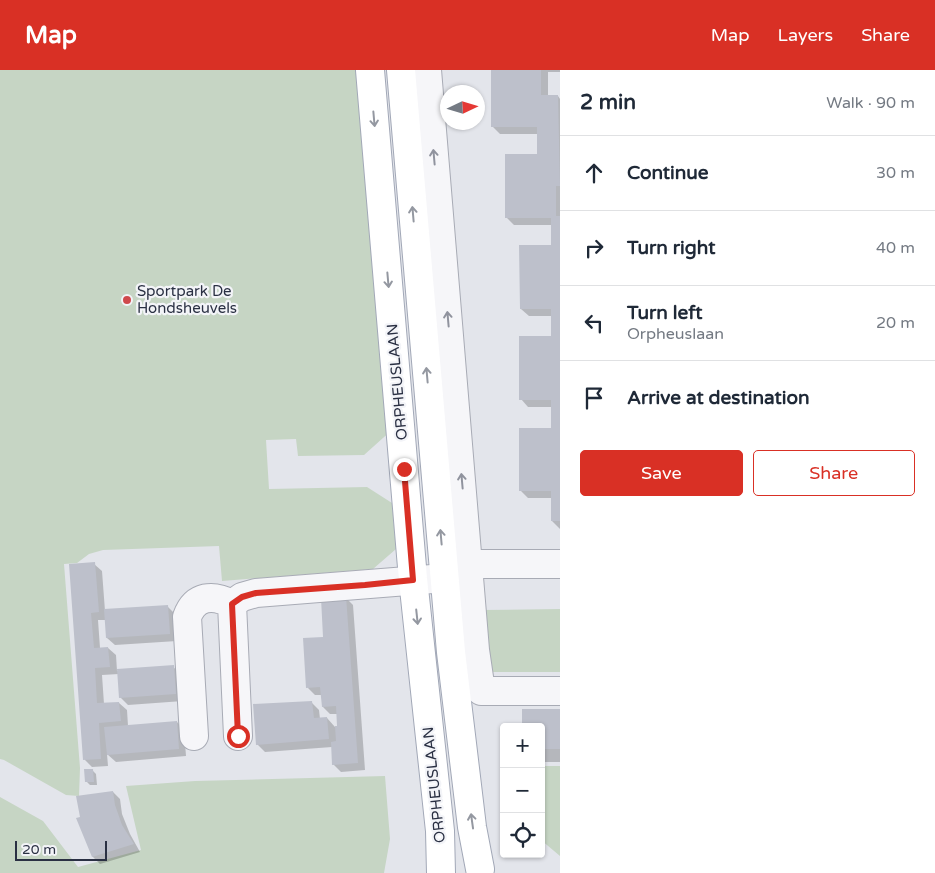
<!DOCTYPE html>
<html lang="en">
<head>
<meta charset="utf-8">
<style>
	:root { --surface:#fff; --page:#f6f6f7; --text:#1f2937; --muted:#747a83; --line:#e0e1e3; --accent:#d93025 }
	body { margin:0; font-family:"Varela Round",sans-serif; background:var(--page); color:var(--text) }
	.controls { position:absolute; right:15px; bottom:15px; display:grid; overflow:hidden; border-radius:5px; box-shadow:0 1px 4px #0004 }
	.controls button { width:45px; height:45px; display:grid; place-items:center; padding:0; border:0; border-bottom:1px solid var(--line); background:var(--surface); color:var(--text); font:25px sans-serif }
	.compass { position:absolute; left:440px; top:15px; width:45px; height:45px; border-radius:50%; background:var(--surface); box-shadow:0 1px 4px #0004; rotate:86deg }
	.scale { position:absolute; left:15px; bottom:12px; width:92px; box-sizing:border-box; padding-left:5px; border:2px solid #2a3043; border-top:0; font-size:14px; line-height:18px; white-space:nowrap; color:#2a3043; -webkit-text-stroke:4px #f3f4f8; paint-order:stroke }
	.stop { position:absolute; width:15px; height:15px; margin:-11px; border:4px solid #d93025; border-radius:50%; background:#fff }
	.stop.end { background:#d93025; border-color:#fff; box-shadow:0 1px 5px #0008 }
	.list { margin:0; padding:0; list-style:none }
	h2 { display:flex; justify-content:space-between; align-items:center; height:65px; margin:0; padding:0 20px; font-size:21px }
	h2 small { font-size:16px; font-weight:400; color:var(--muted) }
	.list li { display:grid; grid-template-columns:32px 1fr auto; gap:15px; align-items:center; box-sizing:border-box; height:75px; padding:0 20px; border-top:1px solid var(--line) }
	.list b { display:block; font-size:19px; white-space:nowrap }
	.list p { margin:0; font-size:16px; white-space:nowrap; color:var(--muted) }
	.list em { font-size:16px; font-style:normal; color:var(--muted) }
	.actions { display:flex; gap:10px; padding:15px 20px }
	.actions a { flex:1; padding:11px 0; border:1px solid var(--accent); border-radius:5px; text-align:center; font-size:18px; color:var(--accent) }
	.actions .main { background:var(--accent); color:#fff }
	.icon { flex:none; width:28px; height:28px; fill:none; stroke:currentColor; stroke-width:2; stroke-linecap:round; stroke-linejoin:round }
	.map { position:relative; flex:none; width:560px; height:803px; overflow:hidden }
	header { display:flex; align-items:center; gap:30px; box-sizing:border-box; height:70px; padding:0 25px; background:var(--accent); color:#fff }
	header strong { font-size:24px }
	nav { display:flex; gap:28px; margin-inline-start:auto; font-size:18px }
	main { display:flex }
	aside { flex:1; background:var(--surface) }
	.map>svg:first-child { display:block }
	.green { fill:#c6d5c4 }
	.shadow { fill:#0003 }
	.building { fill:#bdc0cb }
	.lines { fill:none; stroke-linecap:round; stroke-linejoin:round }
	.minor-casing { stroke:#a8abb5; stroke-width:30 }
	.major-casing { stroke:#a2a8b7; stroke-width:30 }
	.minor { stroke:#f6f6f9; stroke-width:28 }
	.major { stroke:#fff; stroke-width:28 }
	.oneway { stroke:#9498a1 }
	.oneway2 { stroke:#90939e }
	.route { stroke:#d93025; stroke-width:6 }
	.poi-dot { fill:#cf494c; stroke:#f3f4f8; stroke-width:2 }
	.labels { text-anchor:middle; stroke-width:4.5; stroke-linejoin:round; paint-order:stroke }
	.poi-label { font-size:15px; fill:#2a3043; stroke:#f3f4f8; text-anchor:start }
	.street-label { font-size:15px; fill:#2a3043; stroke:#f3f4f8 }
</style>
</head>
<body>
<header>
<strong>Map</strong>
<nav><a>Map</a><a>Layers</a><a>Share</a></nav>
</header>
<main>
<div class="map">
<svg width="560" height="803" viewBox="0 0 560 803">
	<rect width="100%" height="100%" fill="#e3e5eb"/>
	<!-- green -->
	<path class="green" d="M0 0H363L393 359 364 385 298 386 296 369 266 370 269 419 367 417 392 433 396 479 373 499 222 511 219 476 103 480 89 484 77 493 64 494 80 698 79 726 66 725 4 690 0 689Z
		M560 539V602H485L481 540Z
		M560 696V786L541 770V696Z
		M385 706 390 769 384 803H0V727L43 751 78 797 141 780 126 716 195 711Z"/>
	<!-- shadow -->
	<path class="shadow" d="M492 0H560V2H548V26H558L560 29V459L552 451V428H528L521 421 552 359V337H528L521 329 552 268V246H529L521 239 552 177V155H514L506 147 538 85V64H500L492 56Z
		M94 494 102 501 105 541 167 536 175 544 177 571 115 575 107 568 106 550H98L100 578H108L116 585 117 601 173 597 181 604 183 631 128 635 120 627 119 604 102 605 104 634 119 633 127 640 128 656 177 652 184 660 186 686 116 692 107 684 108 696 92 697 85 690 70 495Z
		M345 527 353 535 365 700 341 702 333 694 332 677 265 682 257 674 311 632 319 640 320 649 327 648 335 657H339L338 644H330L323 637 322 625H315L308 618 325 568Z
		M560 641V692H541V657Z
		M92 700 96 704 97 715H90L87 712Z
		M113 722 120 729 122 744 130 764 140 782 100 794 93 787 78 749Z"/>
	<!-- building -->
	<path class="building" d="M491 0H541V25H558L560 116H556V146H560V451H551V421H519V358H551V330H519V266H551V239H520L519 175H551V148H505V84H537V57H491Z
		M95 492 99 542 91 543 94 578 108 577 110 597 95 598 97 633 119 632 121 651 99 653 101 689 83 690 69 494Z
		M346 526 358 693 332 695 331 672 336 671 335 656H337L336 636 322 637 320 617 306 618 303 568 323 567 321 528Z
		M168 535 170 564 106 568 104 539Z
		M174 595 176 624 119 628 117 599Z
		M312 631 314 648 327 647 329 669 256 675 253 634Z
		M522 639H560V679H541V657H522Z
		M177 651 179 679 107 685 104 657Z
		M84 699H93L94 712H85Z
		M113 721 115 735 122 755 134 774 92 787 76 748 80 747 76 726Z"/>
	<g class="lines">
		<defs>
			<path id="minor" d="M427 0 475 580 481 621H560
				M469 494H560
				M194 666 187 547C195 525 213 524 232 534
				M238 666 232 534 242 527 256 523 445 508"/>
			<path id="major" d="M370 0 413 509 440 761 441 803
				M401 0 451 582 472 757 480 799"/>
		</defs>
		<!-- minor casing -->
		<use href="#minor" class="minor-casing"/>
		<!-- major casing -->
		<use href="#major" class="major-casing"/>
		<!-- minor -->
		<use href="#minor" class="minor"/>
		<!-- major -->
		<use href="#major" class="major"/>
	</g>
	<!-- one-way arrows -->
	<defs><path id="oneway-shaft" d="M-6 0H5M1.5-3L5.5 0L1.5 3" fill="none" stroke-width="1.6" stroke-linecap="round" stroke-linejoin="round" transform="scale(1.25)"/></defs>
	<g class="oneway">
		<use href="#oneway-shaft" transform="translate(374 49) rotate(85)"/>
		<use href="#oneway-shaft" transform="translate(413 144) rotate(-95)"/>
		<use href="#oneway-shaft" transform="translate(388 210) rotate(85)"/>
		<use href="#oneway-shaft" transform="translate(427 305) rotate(-95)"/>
		<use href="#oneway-shaft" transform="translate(441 467) rotate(-95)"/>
		<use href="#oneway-shaft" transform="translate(417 547) rotate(84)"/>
		<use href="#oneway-shaft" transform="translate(472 751) rotate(-98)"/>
	</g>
	<g class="oneway2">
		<use href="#oneway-shaft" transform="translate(434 87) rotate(-95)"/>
		<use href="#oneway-shaft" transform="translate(448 249) rotate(-95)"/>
		<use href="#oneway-shaft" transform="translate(462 411) rotate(-95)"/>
	</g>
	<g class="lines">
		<!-- route -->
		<path class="route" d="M238 666 232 534 242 527 256 523 365 515 413 510 404 399"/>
	</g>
	<!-- markers -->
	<circle class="poi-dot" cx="127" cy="230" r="5"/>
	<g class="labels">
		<!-- poi labels -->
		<g class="poi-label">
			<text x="137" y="226">Sportpark De<tspan x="137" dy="17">Hondsheuvels</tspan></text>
		</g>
		<!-- street labels -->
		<g class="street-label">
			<text transform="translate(397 312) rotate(-95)" y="5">ORPHEUSLAAN</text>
			<text transform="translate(434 715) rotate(-96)" y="5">ORPHEUSLAAN</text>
		</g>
	</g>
</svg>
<div class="controls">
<button>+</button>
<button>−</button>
<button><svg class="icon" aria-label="locate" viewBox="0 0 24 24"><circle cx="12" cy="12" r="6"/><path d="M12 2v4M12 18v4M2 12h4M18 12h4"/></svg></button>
</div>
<svg class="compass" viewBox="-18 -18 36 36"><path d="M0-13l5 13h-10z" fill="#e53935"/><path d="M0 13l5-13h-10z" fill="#747a83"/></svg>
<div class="scale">20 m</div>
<div class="stop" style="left:238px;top:666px"></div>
<div class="stop end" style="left:404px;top:399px"></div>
</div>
<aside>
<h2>2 min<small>Walk · 90 m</small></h2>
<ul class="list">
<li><svg class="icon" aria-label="ahead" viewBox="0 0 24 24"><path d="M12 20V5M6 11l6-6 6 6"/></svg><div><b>Continue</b></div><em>30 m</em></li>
<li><svg class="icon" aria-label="right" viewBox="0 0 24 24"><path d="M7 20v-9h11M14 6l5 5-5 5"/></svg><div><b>Turn right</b></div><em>40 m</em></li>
<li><svg class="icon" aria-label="left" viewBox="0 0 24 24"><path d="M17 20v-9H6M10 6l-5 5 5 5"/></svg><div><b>Turn left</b><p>Orpheuslaan</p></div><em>20 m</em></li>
<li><svg class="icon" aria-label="arrive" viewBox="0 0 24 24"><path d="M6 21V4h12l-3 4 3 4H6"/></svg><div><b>Arrive at destination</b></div></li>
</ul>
<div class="actions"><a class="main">Save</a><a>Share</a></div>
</aside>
</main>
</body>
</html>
